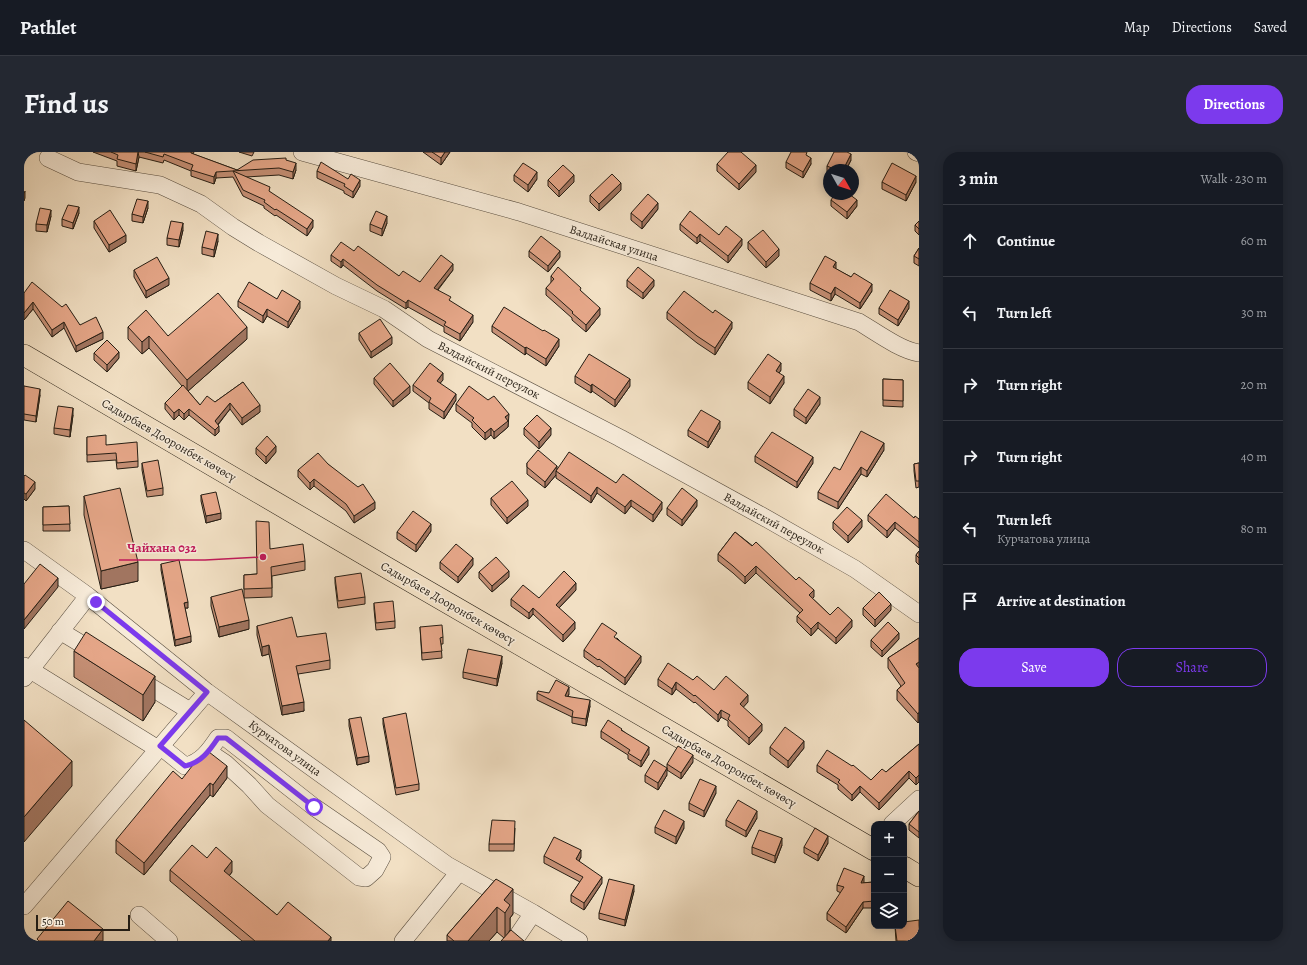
<!DOCTYPE html>
<html lang="en">
<head>
<meta charset="utf-8">
<style>
	:root { --surface:#171b24; --page:#242831; --text:#f1f3f6; --muted:#9ea1a6; --line:#363941; --accent:#7c3aed }
	body { margin:0; font-family:Alegreya,serif; background:var(--page); color:var(--text) }
	.controls { position:absolute; right:12px; bottom:12px; display:grid; overflow:hidden; border-radius:8px; box-shadow:0 2px 10px #0003 }
	.controls button { width:36px; height:36px; display:grid; place-items:center; padding:0; border:0; border-bottom:1px solid var(--line); background:var(--surface); color:var(--text); font:20px sans-serif }
	.compass { position:absolute; left:799px; top:12px; width:36px; height:36px; border-radius:50%; background:var(--surface); box-shadow:0 2px 10px #0003; rotate:129deg }
	.scale { position:absolute; left:12px; bottom:10px; width:94px; box-sizing:border-box; padding-left:4px; border:2px solid #261e14; border-top:0; font-size:11px; line-height:14px; white-space:nowrap; color:#261e14; -webkit-text-stroke:3px #f7ebd9; paint-order:stroke }
	.stop { position:absolute; width:12px; height:12px; margin:-9px; border:3px solid #7c3aed; border-radius:50%; background:#fff }
	.stop.end { background:#7c3aed; border-color:#fff; box-shadow:0 1px 4px #0008 }
	.list { margin:0; padding:0; list-style:none }
	h2 { display:flex; justify-content:space-between; align-items:center; height:52px; margin:0; padding:0 16px; font-size:17px }
	h2 small { font-size:13px; font-weight:400; color:var(--muted) }
	.list li { display:grid; grid-template-columns:26px 1fr auto; gap:12px; align-items:center; box-sizing:border-box; height:72px; padding:0 16px; border-top:1px solid var(--line) }
	.list b { display:block; font-size:15px; white-space:nowrap }
	.list p { margin:0; font-size:13px; white-space:nowrap; color:var(--muted) }
	.list em { font-size:13px; font-style:normal; color:var(--muted) }
	.actions { display:flex; gap:8px; padding:12px 16px }
	.actions a { flex:1; padding:9px 0; border:1px solid var(--accent); border-radius:16px; text-align:center; font-size:14px; color:var(--accent) }
	.actions .main { background:var(--accent); color:#fff }
	.icon { flex:none; width:22px; height:22px; fill:none; stroke:currentColor; stroke-width:2; stroke-linecap:round; stroke-linejoin:round }
	.map { position:relative; flex:none; width:895px; height:789px; overflow:hidden; border-radius:16px }
	header { display:flex; align-items:center; gap:24px; box-sizing:border-box; height:56px; padding:0 20px; background:var(--surface); border-bottom:1px solid var(--line) }
	header strong { font-size:19px }
	nav { display:flex; gap:22px; margin-inline-start:auto; font-size:14px }
	.intro { display:flex; align-items:center; justify-content:space-between; box-sizing:border-box; height:96px; padding:0 24px }
	h1 { margin:0; font-size:28px }
	.button { padding:10px 18px; border-radius:16px; background:var(--accent); color:#fff; font-size:14px; font-weight:700 }
	main { display:flex; gap:24px; padding:0 24px }
	aside { flex:1; background:var(--surface); border-radius:16px; box-shadow:0 2px 10px #0003 }
	.map>svg:first-child { display:block }
	.lines { fill:none; stroke-linecap:round; stroke-linejoin:round }
	.minor-casing { stroke:#594e40; stroke-width:18 }
	.major-casing { stroke:#261e14; stroke-width:22 }
	.minor { stroke:#f7ebd9; stroke-width:17 }
	.major { stroke:#f2e0c4; stroke-width:21 }
	.wall { fill:#c69076; stroke:#261e14 }
	.shaded-wall { fill:#a17560; stroke:#261e14 }
	.building { fill:#e6a789; stroke:#261e14 }
	.route { stroke:#7c3aed; stroke-width:5 }
	.labels { text-anchor:middle; stroke-width:3; stroke-linejoin:round; paint-order:stroke }
	.street-label { font-size:12px; fill:#261e14; stroke:#f7ebd9 }
	.leader { fill:none; stroke:#c2185b; stroke-width:1.5 }
	.callout-dot { fill:#c2185b; stroke:#f7ebd9; stroke-width:1.5 }
	.callout-label { font-size:13px; text-anchor:middle; font-weight:bold; fill:#c2185b; stroke:#f7ebd9; stroke-width:3; stroke-linejoin:round; paint-order:stroke }
</style>
</head>
<body>
<header>
<strong>Pathlet</strong>
<nav><a>Map</a><a>Directions</a><a>Saved</a></nav>
</header>
<div class="intro"><h1>Find us</h1><a class="button">Directions</a></div>
<main>
<div class="map">
<svg width="895" height="789" viewBox="0 0 895 789">
	<rect width="100%" height="100%" fill="#f2e0c4"/>
	<filter id="stains"><feTurbulence type="fractalNoise" baseFrequency=".005" numOctaves="4"/><feColorMatrix values="0 0 0 0 .2 0 0 0 0 .09 0 0 0 0 .02 0 0 0 .5 -.17"/></filter>
	<radialGradient id="worn" r=".72"><stop offset=".6" stop-color="#630" stop-opacity="0"/><stop offset="1" stop-color="#630" stop-opacity=".3"/></radialGradient>
	<g class="lines">
		<defs>
			<path id="minor" d="M278 0 495 60 835 170C852 180 876 198 895 201
				M892 0 895 1
				M24 6 54 20 136 33 177 52 209 75 235 91 312 134 360 157 404 187 596 286 738 364 831 417 895 462
				M0 398 64 444
				M36 479 74 502
				M0 514 134 597
				M0 526 64 444 183 540 423 713 509 761 555 789
				M112 526 166 559
				M136 594 161 614C177 611 186 598 194 586H202L290 655 354 699 358 705 351 718 342 726 335 725 243 653 225 633 201 611 189 603 183 602
				M868 672 895 647
				M0 754 183 540
				M115 763 145 789
				M379 789 435 720
				M490 789 509 761"/>
			<path id="major" d="M0 203 360 414 850 698
				M880 715 895 724"/>
		</defs>
		<!-- minor casing -->
		<use href="#minor" class="minor-casing"/>
		<!-- major casing -->
		<use href="#major" class="major-casing"/>
		<!-- minor -->
		<use href="#minor" class="minor"/>
		<!-- major -->
		<use href="#major" class="major"/>
	</g>
	<!-- wall -->
	<path class="wall" d="M69 0H170L169 2 213 18 262 8 272 18 269 27 255 23 222 25 246 40 289 75 283 84 252 63 251 64 240 56V54L219 44 209 25 192 26 190 32 167 24V19L140 8 139 11 115 5 112 19 93 14V9Z
		M215 0H230L228 4Z
		M399 0H426L417 13Z
		M784 4 787 12 779 26 762 16V10Z
		M827 8 822 18H805V22L803 21V14Z
		M693 12 732 20 715 38 693 19Z
		M293 19 336 34 329 46 320 41V39L293 26Z
		M490 23 513 27 504 40 490 29Z
		M524 28 550 30 535 45 524 34Z
		M858 30H892L882 49 858 37Z
		M597 38 575 59 566 50V43Z
		M807 48 833 54 823 67 807 54Z
		M124 56 119 71 108 69V62Z
		M634 57 618 77 607 68V61Z
		M55 61 49 77 38 74V67Z
		M27 64 23 80 12 79V72Z
		M70 69 102 90 85 100 70 76Z
		M895 69V83L891 79V73Z
		M363 71 358 84 346 79V72Z
		M656 72 695 83 718 93 704 111 676 89 673 92 656 78Z
		M159 78 155 95 143 93V86Z
		M194 89 190 105 178 102V95Z
		M724 90 755 104 742 116 724 97Z
		M895 96V114L890 111V104Z
		M330 99 375 124 396 130 429 118 414 138 449 170 436 189 420 180V175L384 155 382 157 353 139 319 113 317 116 307 109V103Z
		M505 99 536 105 524 120 505 105Z
		M812 117 827 125 848 139 836 157 811 142 807 149 786 138V131Z
		M110 118 145 133 122 146 110 125Z
		M527 124 557 139 576 163 562 180 548 168V166L522 143V136L527 131Z
		M603 128 630 134 619 147 603 135Z
		M0 141 56 173 79 187 52 200 40 176 28 185 9 157 0 168Z
		M253 147 276 156 264 176 243 164 239 171 214 155V149Z
		M855 156H885L874 174 855 162Z
		M643 160 689 161 708 176 691 203 673 191 643 167Z
		M468 174 535 194 522 214 502 201 501 203 468 180Z
		M104 175 144 184 223 187 164 239 176 253 191 250 219 230 236 260 218 273 206 257 194 273 195 280 191 284 165 263 160 268 155 263 150 268 141 257V251L158 234 125 196 118 202 104 187Z
		M335 181 368 192 347 206 335 188Z
		M70 201 95 206 83 220 70 208Z
		M757 218 755 221 760 231 746 252 724 237V230Z
		M551 224 606 234 591 255 568 239 567 241 551 231Z
		M350 226 386 241 369 255 350 232Z
		M859 227 879 228V255L859 254Z
		M419 228 416 231 432 248 420 267 405 257V251L389 239V233Z
		M0 234 16 243 12 270 0 268Z
		M432 252 485 269H484V275L470 287 467 283 461 288 448 275V271L432 259Z
		M796 252 782 272 770 264V257Z
		M49 263 46 285 30 282V276Z
		M500 276 527 283 515 297 500 283Z
		M696 276 684 296 664 284V278Z
		M63 285 82 293 114 309V315L93 317 92 308 63 310Z
		M232 296 252 300 242 312 232 302Z
		M860 298 843 325 837 322 814 357 794 347V340L816 318Z
		M731 304 789 311 773 336 731 310Z
		M118 311 139 336V343L123 345 118 318Z
		M503 311 533 317 592 331 638 357 629 370 607 354 601 362 573 341 567 351 532 326V323L521 336 503 322Z
		M895 311V335L892 336 890 319V312Z
		M304 312 351 357 330 371 322 359 290 334 286 338 274 325V318Z
		M0 324 11 337 2 349 0 347Z
		M177 343 197 367 182 371 177 349Z
		M60 344 114 429 77 437 60 363Z
		M467 346 504 354 483 372 467 353Z
		M45 354 46 379H19V355Z
		M673 354 658 374 643 363V356Z
		M844 363 890 366 895 367V396L871 376 863 386 844 369Z
		M809 370 838 375 824 391 809 377Z
		M407 379 392 400 373 387V380Z
		M711 380 772 428 790 445 788 446 806 463 828 475 812 492 794 476 787 484 773 470V464L776 461 732 421 721 432 709 421 694 409V402Z
		M246 397 281 409V418L248 424V445L220 446V423L233 422Z
		M895 399V413L892 410V403Z
		M416 410 449 413 434 431 416 417Z
		M137 412 164 456H161L167 490 151 494 137 418Z
		M455 420 485 425 468 440 455 426Z
		M311 425 341 445V452L314 456 311 431Z
		M552 438 535 456 551 477 539 490 509 462 505 467 487 454V447L515 446Z
		M187 445 225 477 195 485 187 454Z
		M350 451 371 469V476L352 478 350 457Z
		M839 456 867 458 851 475 839 463Z
		M233 474 273 485 306 508V517L274 522 280 559 258 563 245 502 238 504 233 483Z
		M396 475 419 485V492H417L418 506 398 508Z
		M593 486 617 510 601 533 575 514 574 515 560 505V498Z
		M895 486V570L894 571 873 548V538L877 534 864 516V506Z
		M875 487 858 505 847 495V488Z
		M50 499 131 550 119 569 50 525Z
		M478 511 473 534 439 526V520Z
		M634 527 669 528 690 538 724 550 719 555 738 579 725 593 704 574V569L697 565 694 570 671 550 670 551 652 537 648 543 634 534Z
		M513 541 545 542 544 544 566 554 562 574 548 571V565L513 548Z
		M359 566 395 632V638L372 643 359 572Z
		M325 567 345 610 333 613 325 574Z
		M598 578 625 602 617 615 604 607V603L577 586V579Z
		M895 592V630L892 633 885 626 855 658 836 640 828 649 814 637V633L793 620V613L847 628 862 620Z
		M746 595 780 596 764 616 746 602Z
		M669 610 657 627 643 618V612Z
		M621 623H643L634 638 621 630Z
		M203 626 189 645 186 643 120 723 92 701V688L158 627Z
		M692 641 680 665 665 658V651Z
		M895 659V686L885 678V672Z
		M733 666 722 685 702 674V668Z
		M631 675 660 676 652 692 631 681Z
		M491 676 490 699H465V692Z
		M804 691 794 709 780 701V695Z
		M758 693 751 711 728 702V695Z
		M520 704 557 705 555 709 578 731 560 758 547 750V743L556 730 520 711Z
		M183 706 208 720 205 724 253 763 307 789H218L146 729V718Z
		M472 727 489 762 486 766V778L483 783 480 786 473 780 465 789H423V783Z
		M850 730V756H839L822 781 803 768V761L817 741 813 739V733Z
		M610 739 601 774 575 767V761Z
		M871 774H880L895 789H872Z"/>
	<!-- shaded-wall -->
	<path class="shaded-wall" d="M114 0 115 5 112 19V12Z
		M421 0H426L417 13V6Z
		M827 2V8L822 18H819Z
		M787 6V12L779 26V20Z
		M272 11V18L269 27V20Z
		M732 13V20L715 38V32Z
		M192 20V26L190 32V25Z
		M513 20V27L504 40V33Z
		M550 23V30L535 45V39Z
		M892 24V30L882 49V43Z
		M336 28V34L329 46V40Z
		M597 31V38L575 59V52Z
		M1 39V46L0 49V42Z
		M833 48V54L823 67V60Z
		M124 49V56L119 71V65Z
		M634 51V57L618 77V70Z
		M55 55V61L49 77V71Z
		M27 58V64L23 80V73Z
		M363 64V71L358 84V77Z
		M289 68V75L283 84V77Z
		M159 71V78L155 95V88Z
		M194 82V89L190 105V98Z
		M676 82V89L673 92V86Z
		M102 83V90L85 100V93Z
		M718 87V93L704 111V104Z
		M755 97V104L742 116V110Z
		M536 99V105L524 120V114Z
		M319 107V113L317 116V110Z
		M812 110V116L809 122V115Z
		M429 112V118L410 142V136Z
		M145 126V133L122 146V139Z
		M630 128V134L619 147V141Z
		M848 132V139L836 157V151Z
		M811 135V142L807 149V142Z
		M384 148V155L382 157V151Z
		M276 149V156L264 176V170Z
		M885 149V156L874 174V168Z
		M9 150V157L0 168V161Z
		M576 156V163L562 180V173Z
		M243 157V164L239 171V164Z
		M449 163V170L436 189V182Z
		M40 170V176L28 185V178Z
		M708 170V176L691 203V196Z
		M223 175V187L163 240V228Z
		M79 180V187L52 200V194Z
		M125 184V196L118 202V190Z
		M368 185V192L347 206V200Z
		M535 187V194L522 214V207Z
		M502 195V201L501 203V196Z
		M95 200V206L83 220V213Z
		M757 211V218L752 226V219Z
		M419 221V228L413 235V229Z
		M760 224V231L746 252V245Z
		M606 227V234L591 255V248Z
		M568 232V239L567 241V234Z
		M386 234V241L369 255V249Z
		M16 237V243L12 270V264Z
		M432 242V248L420 267V260Z
		M796 245V252L782 272V266Z
		M206 251V257L191 276V269Z
		M236 253V260L218 273V266Z
		M49 256V263L46 285V278Z
		M155 257V263L150 268V261Z
		M165 257V263L160 268V262Z
		M485 262 484 275 470 287V280L481 265Z
		M696 269V276L684 296V290Z
		M195 274V280L191 284V278Z
		M467 276V283L461 288V281Z
		M527 276V283L515 297V290Z
		M860 291V298L843 325V319Z
		M252 294V300L242 312V305Z
		M789 305V311L773 336V330Z
		M533 314V320L532 319V323L521 336V330Z
		M837 315V322L814 357V350Z
		M290 327V334L286 338V331Z
		M11 330V337L2 349V342Z
		M573 335V341L567 351V344Z
		M504 348V354L483 372V366Z
		M607 348V354L601 362V355Z
		M673 348V354L658 374V368Z
		M351 350V357L330 371V364Z
		M638 350V357L629 370V363Z
		M197 361V367L182 371V364Z
		M838 368V375L824 391V384Z
		M871 370V376L863 386V379Z
		M407 372V379L392 400V393Z
		M449 406V413L434 431V425Z
		M114 410V429L77 437V419Z
		M732 414V421L721 432V425Z
		M485 419V425L468 440V434Z
		M34 426V435L0 477V468Z
		M552 431V438L532 459V453Z
		M790 438V445L785 450V443Z
		M164 450V456H160V451Z
		M867 452V458L851 475V468Z
		M509 456V462L505 467V461Z
		M225 468V477L195 485V475Z
		M828 468V475L812 492V486Z
		M551 470V477L539 490V483Z
		M794 470V476L787 484V477Z
		M875 481V487L858 505V499Z
		M167 484V490L151 494V488Z
		M245 493V502L238 504V495Z
		M478 504V511L473 534V527Z
		M617 504V510L601 533V526Z
		M895 510V520L892 512Z
		M131 524V550L119 569V543Z
		M652 530V537L648 543V537Z
		M545 535V542L541 550V544Z
		M724 543V550L716 559V552Z
		M566 548V554L562 574V567Z
		M280 550V559L258 563V554Z
		M697 558V565L694 570V563Z
		M895 560V570L894 571V562Z
		M738 572V579L725 593V586Z
		M780 589V596L764 616V609Z
		M625 595V602L617 615V609Z
		M669 603V610L657 627V621Z
		M345 604V610L333 613V606Z
		M48 609V634L0 690V665Z
		M203 614V626L189 645V633Z
		M643 616V623L634 638V631Z
		M885 619V626L855 658V651Z
		M895 623V630L892 633V626Z
		M186 631V643L120 723V711Z
		M692 634V641L680 665V659Z
		M836 634V640L828 649V643Z
		M733 659V666L722 685V679Z
		M660 669V676L652 692V685Z
		M804 684V691L794 709V703Z
		M758 686V693L751 711V704Z
		M557 698V705L552 714V707Z
		M208 709V720L200 730V719Z
		M840 724V730L837 737V731Z
		M578 725V731L560 758V751Z
		M610 733V739L601 774V768Z
		M489 737V762L486 766V778L481 786V761L480 748Z
		M839 750V756L822 781V775Z
		M473 755V780L465 789H444Z
		M79 777V789H70Z
		M307 785V789H304Z"/>
	<!-- building -->
	<path class="building" d="M87 0H114L112 12 93 7 94 3Z
		M121 0H167V1L213 18 229 8 262 6V8L272 11 269 20 255 16 192 20 190 25 167 18 169 13 140 2 139 5Z
		M408 0H421L417 6Z
		M704 0H717L732 13 715 32 693 12Z
		M767 0H783L782 3 787 6 779 20 762 10Z
		M810 0H823L827 2 819 18H812L803 14Z
		M297 10 324 27 327 22 336 28 329 40 320 34 321 32 293 19Z
		M499 11 513 20 504 33 490 23Z
		M868 11 892 24 882 43 858 30Z
		M539 13 550 23 535 39 524 28Z
		M209 19 246 35 245 39 289 68 283 77 252 57 251 58 240 50 241 48 219 38Z
		M588 22 597 31 575 52 566 43Z
		M624 42 634 51 618 70 607 61Z
		M811 42H825L833 48 823 60 807 48Z
		M113 47 124 49 119 65 108 62Z
		M44 53 55 55 49 71 38 67Z
		M16 56 27 58 23 73 12 72Z
		M86 58 102 83 85 93 70 69Z
		M352 59 363 64 358 77 346 72Z
		M666 59 695 83 702 74 718 87 704 104 676 82 673 86 656 72Z
		M147 69 159 71 155 88 143 86Z
		M895 69V77L891 73Z
		M739 78 755 97 742 110 724 90Z
		M182 79 194 82 190 98 178 95Z
		M517 84 536 99 524 114 505 99Z
		M317 90 330 99 334 94 375 124 379 119 396 130 417 103 429 112 410 136 427 145 425 148 449 163 436 182 420 173 422 170 384 148 382 151 353 133 319 107 317 110 307 103Z
		M895 96V107L890 104Z
		M801 104 812 110 809 115 827 125 830 121 848 132 836 151 811 135 807 142 786 131Z
		M133 105 145 126 122 139 110 118Z
		M534 115 557 136 556 138 576 156 562 173 548 161 549 160 522 136 530 127 527 124Z
		M614 115 630 128 619 141 603 128Z
		M8 130 38 155 42 152 56 173 72 165 79 180 52 194 40 170 28 178 9 150 0 161V141Z
		M225 130 253 147 258 138 276 149 264 170 243 157 239 164 214 149Z
		M866 138 885 149 874 168 855 156Z
		M660 139 689 161 691 158 708 170 691 196 673 184 643 160Z
		M194 141 223 175 163 228 125 184 118 190 104 175 122 158 144 184Z
		M480 155 519 179 520 178 535 187 522 207 502 195 501 196 468 174Z
		M356 167 368 185 347 200 335 181Z
		M83 188 95 200 83 213 70 201Z
		M565 202 606 227 591 248 568 232 567 234 551 224Z
		M744 202 757 211 752 219 760 224 746 245 724 230Z
		M366 211 386 234 369 249 350 226Z
		M406 211 419 221 413 229 432 242 420 260 405 250 407 246 389 233Z
		M859 227 879 228V249L859 248Z
		M219 230 236 253 218 266 206 251 191 269 195 274 191 278 165 257 160 262 155 257 150 261 141 251 159 233 176 253 183 244 191 250Z
		M0 234 16 237 12 264 0 262Z
		M445 234 464 248 470 244 485 262 481 265 484 269 470 280 467 276 461 281 448 268 450 266 432 252Z
		M784 237 796 245 782 266 770 257Z
		M34 254 49 256 46 278 30 276Z
		M677 258 696 269 684 290 664 278Z
		M513 263 527 276 515 290 500 276Z
		M837 279 860 291 843 319 837 315 814 350 794 340 810 315 816 318Z
		M748 280 789 305 773 330 731 304Z
		M82 283V293L113 290 114 309 93 311 92 301 63 303V285Z
		M243 284 252 294 242 305 232 296Z
		M514 298 533 314 521 330 503 315V311Z
		M545 300 592 331 599 322 638 350 629 363 607 348 601 355 573 335 567 344 532 319Z
		M294 301 304 312 334 335 339 332 351 350 330 364 322 352 290 327 286 331 274 318Z
		M134 308 139 336 123 339 118 311Z
		M895 311V329H892L890 312Z
		M1 323 11 330 2 342 0 341V324Z
		M488 329 504 348 483 366 467 346Z
		M96 336 114 410 77 419 60 344Z
		M658 336 673 348 658 368 643 356Z
		M192 340 197 361 182 364 177 343Z
		M862 342 890 366 891 364 895 367V390L871 370 863 379 844 363Z
		M45 354 46 372 19 373V355Z
		M823 355 838 368 824 384 809 370Z
		M389 359 407 372 392 393 373 380Z
		M232 369 245 370 246 397 279 392 281 409 247 415 248 436 220 437V423L233 422Z
		M711 380 728 394 732 390 772 428 775 425 790 438 785 443 806 463 814 455 828 468 812 486 794 470 787 477 773 464 779 458 732 414 721 425 709 414 694 402Z
		M432 392 449 406 434 425 416 410Z
		M895 399V406L892 403Z
		M472 405 485 419 468 434 455 420Z
		M155 408 164 450 160 451 167 484 151 488 137 412Z
		M16 412 34 426 0 468V432Z
		M540 419 552 431 532 453 551 470 539 483 509 456 505 461 487 447 499 433 515 446Z
		M337 421 341 445 314 449 311 425Z
		M218 437 225 468 195 475 187 445Z
		M855 440 867 452 851 468 839 456Z
		M369 449 371 469 352 471 350 451Z
		M268 465 273 485 302 481 306 508 272 514 280 550 258 554 245 493 238 495 233 474Z
		M864 470 875 481 858 499 847 488Z
		M578 471 593 481 590 485 617 504 601 526 575 507 574 508 560 498Z
		M418 473 419 485 416 486 418 499 398 501 396 475Z
		M62 480 131 524 119 543 50 499Z
		M895 486V510L892 512 895 516V560L894 562 873 538 881 531 864 506Z
		M444 497 478 504 473 527 439 520Z
		M644 511 669 528 673 524 690 538 702 524 724 543 716 552 738 572 725 586 704 567 706 563 697 558 694 563 671 543 670 544 652 530 648 537 634 527Z
		M532 528 545 535 541 544 566 548 562 567 548 565 549 559 513 541 514 539 525 541Z
		M382 561 395 632 372 636 359 566Z
		M337 565 345 604 333 606 325 567Z
		M0 568 48 609 0 665Z
		M584 568 598 577 597 578 625 595 617 609 604 601 606 598 577 579Z
		M761 575 780 589 764 609 746 595Z
		M895 592V623L892 626 885 619 855 651 836 634 828 643 814 630 816 628 793 613 803 598 828 614 829 613 847 628 858 617 862 620Z
		M654 594 669 603 657 621 643 612Z
		M185 600 203 614 189 633 186 631 120 711 92 688 149 619 158 627 172 609Z
		M630 608 643 616 634 631 621 623Z
		M676 627 692 634 680 659 665 651Z
		M714 648 733 659 722 679 702 668Z
		M640 658 660 669 652 685 631 675Z
		M895 659V680L885 672Z
		M468 668 491 669 490 692H465Z
		M791 676 804 684 794 703 780 695Z
		M735 678 758 686 751 704 728 695Z
		M530 685 557 698 552 707 578 725 560 751 547 743 559 725 520 704Z
		M168 693 183 706 192 695 208 709 200 719 253 763 264 750 307 785 304 789H231L146 718Z
		M820 716 840 724 837 731 850 730V749L839 750 822 775 803 761 820 735 813 733Z
		M472 727 489 737 480 748 486 753 481 761 473 755 444 789H430L423 783Z
		M585 727 610 733 601 768 575 761Z
		M44 749 79 777 70 789H15L13 787Z
		M895 768V789H873L871 774H880V770Z
		M487 778 500 789H477Z"/>
	<g class="lines">
		<!-- route -->
		<path class="route" d="M72 450 183 540 136 594 161 614C177 611 186 598 194 586H202L290 655"/>
	</g>
	<g class="labels">
		<!-- street labels -->
		<g class="street-label">
			<text transform="translate(590 91) rotate(18)" y="4">Валдайская улица</text>
			<text transform="translate(465 218) rotate(27)" y="4">Валдайский переулок</text>
			<text transform="translate(145 288) rotate(30)" y="4">Садырбаев Дооронбек көчөсү</text>
			<text transform="translate(750 371) rotate(29)" y="4">Валдайский переулок</text>
			<text transform="translate(424 451) rotate(30)" y="4">Садырбаев Дооронбек көчөсү</text>
			<text transform="translate(261 596) rotate(36)" y="4">Курчатова улица</text>
			<text transform="translate(705 614) rotate(30)" y="4">Садырбаев Дооронбек көчөсү</text>
		</g>
	</g>
	<!-- callouts -->
	<path class="leader" d="M239 405L181 408H95"/>
	<circle class="callout-dot" cx="239" cy="405" r="4"/>
	<g class="callout-label">
		<text x="138" y="400">Чайхана 032</text>
	</g>
	<rect width="100%" height="100%" filter="url(#stains)"/>
	<rect width="100%" height="100%" fill="url(#worn)"/>
</svg>
<div class="controls">
<button>+</button>
<button>−</button>
<button><svg class="icon" aria-label="layers" viewBox="0 0 24 24"><path d="M12 4l9 5-9 5-9-5zM3 14l9 5 9-5"/></svg></button>
</div>
<svg class="compass" viewBox="-18 -18 36 36"><path d="M0-13l5 13h-10z" fill="#e53935"/><path d="M0 13l5-13h-10z" fill="#9ea1a6"/></svg>
<div class="scale">50 m</div>
<div class="stop" style="left:290px;top:655px"></div>
<div class="stop end" style="left:72px;top:450px"></div>
</div>
<aside>
<h2>3 min<small>Walk · 230 m</small></h2>
<ul class="list">
<li><svg class="icon" aria-label="ahead" viewBox="0 0 24 24"><path d="M12 20V5M6 11l6-6 6 6"/></svg><div><b>Continue</b></div><em>60 m</em></li>
<li><svg class="icon" aria-label="left" viewBox="0 0 24 24"><path d="M17 20v-9H6M10 6l-5 5 5 5"/></svg><div><b>Turn left</b></div><em>30 m</em></li>
<li><svg class="icon" aria-label="right" viewBox="0 0 24 24"><path d="M7 20v-9h11M14 6l5 5-5 5"/></svg><div><b>Turn right</b></div><em>20 m</em></li>
<li><svg class="icon" aria-label="right" viewBox="0 0 24 24"><path d="M7 20v-9h11M14 6l5 5-5 5"/></svg><div><b>Turn right</b></div><em>40 m</em></li>
<li><svg class="icon" aria-label="left" viewBox="0 0 24 24"><path d="M17 20v-9H6M10 6l-5 5 5 5"/></svg><div><b>Turn left</b><p>Курчатова улица</p></div><em>80 m</em></li>
<li><svg class="icon" aria-label="arrive" viewBox="0 0 24 24"><path d="M6 21V4h12l-3 4 3 4H6"/></svg><div><b>Arrive at destination</b></div></li>
</ul>
<div class="actions"><a class="main">Save</a><a>Share</a></div>
</aside>
</main>
</body>
</html>
